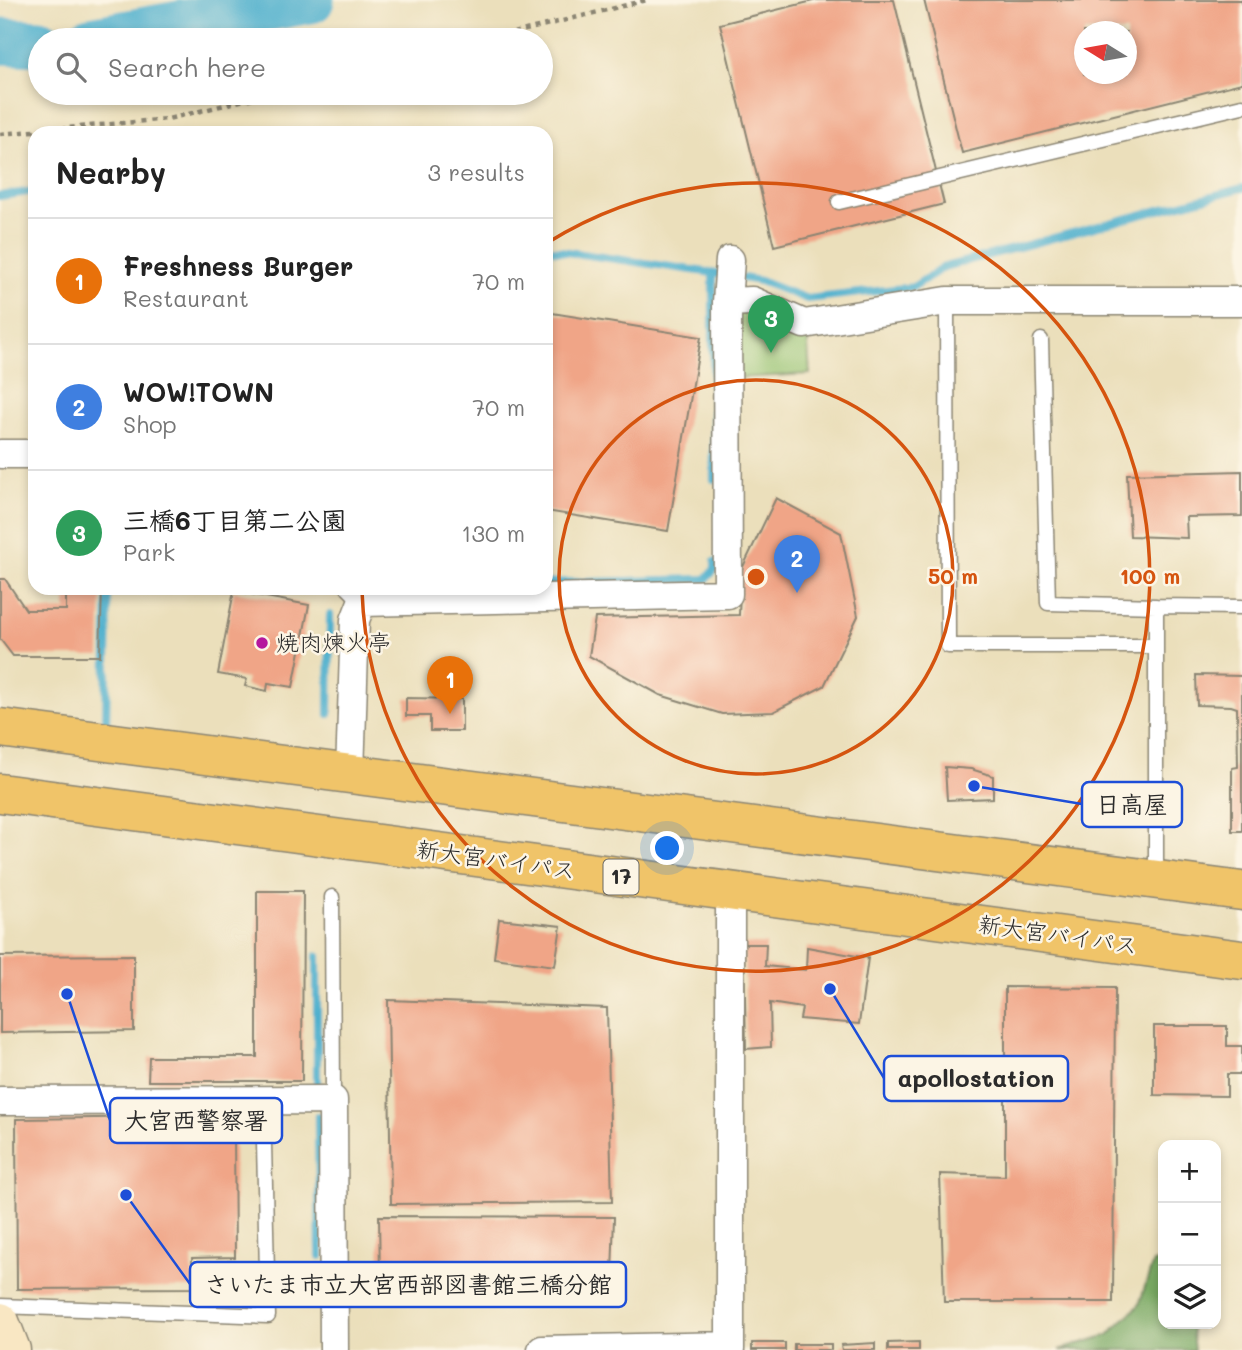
<!DOCTYPE html>
<html lang="en">
<head>
<meta charset="utf-8">
<style>
	:root { --surface:#fff; --page:#f2f2f2; --text:#222; --muted:#767676; --line:#e0e0e0; --accent:#0b8043 }
	body { margin:0; font-family:Mali,"Klee One",sans-serif; background:var(--page); color:var(--text) }
	.controls { position:absolute; right:21px; bottom:21px; display:grid; overflow:hidden; border-radius:14px; box-shadow:0 4px 10px #0003 }
	.controls button { width:63px; height:63px; display:grid; place-items:center; padding:0; border:0; border-bottom:2px solid var(--line); background:var(--surface); color:var(--text); font:35px sans-serif }
	.compass { position:absolute; left:1074px; top:21px; width:63px; height:63px; border-radius:50%; background:var(--surface); box-shadow:0 4px 10px #0003; rotate:281deg }
	.you { position:absolute; left:668px; top:849px; width:24px; height:24px; margin:-18px; border:5px solid #fff; border-radius:50%; background:#1a73e8; box-shadow:0 0 0 10px #1a73e833 }
	.badge { display:grid; place-items:center; width:46px; height:46px; border-radius:50%; background:var(--accent); color:#fff; font-size:23px; font-weight:700 }
	.pin { position:absolute; translate:-50% -58px; filter:drop-shadow(0 2px 4px #0008) }
	.pin::after { content:''; position:absolute; top:37px; width:24px; height:21px; background:inherit; clip-path:polygon(0 0,100% 0,50% 100%) }
	.list { margin:0; padding:0; list-style:none }
	h2 { display:flex; justify-content:space-between; align-items:center; height:91px; margin:0; padding:0 28px; font-size:30px }
	h2 small { font-size:23px; font-weight:400; color:var(--muted) }
	.list li { display:grid; grid-template-columns:46px 1fr auto; gap:21px; align-items:center; box-sizing:border-box; height:126px; padding:0 28px; border-top:2px solid var(--line) }
	.list b { display:block; font-size:26px; white-space:nowrap }
	.list p { margin:0; font-size:23px; white-space:nowrap; color:var(--muted) }
	.list em { font-size:23px; font-style:normal; color:var(--muted) }
	.icon { flex:none; width:38px; height:38px; fill:none; stroke:currentColor; stroke-width:2; stroke-linecap:round; stroke-linejoin:round }
	.map { position:relative; flex:none; width:1242px; height:1350px; overflow:hidden }
	.search { position:absolute; background:var(--surface); box-shadow:0 4px 10px #0003; left:28px; top:28px; width:525px; height:77px; display:flex; align-items:center; gap:18px; box-sizing:border-box; padding:0 24px; border-radius:38px; color:var(--muted); font-size:26px }
	.panel { position:absolute; background:var(--surface); box-shadow:0 4px 10px #0003; left:28px; top:126px; width:525px; height:469px; border-radius:21px }
	.map>svg:first-child { display:block }
	.green { fill:#95c26f; stroke:#60764d; stroke-width:2 }
	.forest { fill:#78a862; stroke:#526a46; stroke-width:2 }
	.lines { fill:none; stroke-linecap:round; stroke-linejoin:round }
	.stream { stroke:#4fb0ce; stroke-width:8 }
	.river { stroke:#4fb0ce; stroke-width:47 }
	.building { fill:#f0a587; fill-rule:evenodd }
	.lane-casing { stroke:#8b8573; stroke-width:17 }
	.street-casing { stroke:#8b8573; stroke-width:31 }
	.secondary-casing { stroke:#8b8573; stroke-width:41 }
	.highway-casing { stroke:#8b8573; stroke-width:41 }
	.path { stroke:#8b8573; stroke-width:4.5; stroke-dasharray:5 5; stroke-linecap:butt }
	.lane { stroke:#fff; stroke-width:14 }
	.street { stroke:#fff; stroke-width:28 }
	.secondary { stroke:#f9e7c3; stroke-width:38 }
	.highway { stroke:#f0c469; stroke-width:38 }
	.ring { fill:none; stroke:#d5540f; stroke-width:3.5 }
	.poi-dot { fill:#b5179e; stroke:#fcf5e5; stroke-width:2.5 }
	.labels { text-anchor:middle; stroke-width:5; stroke-linejoin:round; paint-order:stroke }
	.shield { fill:#fcf5e5; stroke:#6a6863; stroke-width:2 }
	.shield-label { font-size:21px; font-weight:bold; fill:#2b2b2b }
	.poi-label { font-size:23px; fill:#2b2b2b; stroke:#fcf5e5; text-anchor:start }
	.street-label { font-size:23px; fill:#2b2b2b; stroke:#fcf5e5 }
	.centre { fill:#d5540f; stroke:#fcf5e5; stroke-width:3.5 }
	.ring-label { font-size:21px; text-anchor:middle; font-weight:bold; fill:#d5540f; stroke:#fcf5e5; stroke-width:5; stroke-linejoin:round; paint-order:stroke }
	.leader { fill:none; stroke:#1d4ed8; stroke-width:2.5 }
	.callout-dot { fill:#1d4ed8; stroke:#fcf5e5; stroke-width:2.5 }
	.callout { fill:#fcf5e5; stroke:#1d4ed8; stroke-width:2.5 }
	.callout-label { font-size:24px; text-anchor:middle; font-weight:bold; fill:#2b2b2b }
</style>
</head>
<body>
<div class="map">
<svg width="1242" height="1350" viewBox="0 0 1242 1350">
	<rect width="100%" height="100%" fill="#fcf5e5"/>
	<filter id="ink" filterUnits="userSpaceOnUse"><feTurbulence type="fractalNoise" baseFrequency=".0143" numOctaves="2"/><feDisplacementMap in="SourceGraphic" scale="14" xChannelSelector="R" yChannelSelector="G"/><feConvolveMatrix kernelMatrix="1 2 1 2 8 2 1 2 1" color-interpolation-filters="sRGB"/></filter>
	<filter id="wash" filterUnits="userSpaceOnUse"><feTurbulence type="fractalNoise" baseFrequency=".00686" numOctaves="4" result="noise"/><feDisplacementMap in="SourceGraphic" scale="28" xChannelSelector="R" yChannelSelector="G"/><feGaussianBlur stdDeviation="1.57" result="paint"/><feColorMatrix in="noise" values="0 0 0 0 0 0 0 0 0 0 0 0 0 0 0 0 0 1.4 0 .05"/><feComposite in="paint" operator="in"/></filter>
	<g filter="url(#wash)">
		<rect width="100%" height="100%" fill="#ebdfbb"/>
		<!-- green -->
		<path class="green" d="M733 307 807 332 810 374 734 378Z"/>
		<!-- forest -->
		<path class="forest" d="M1163 1261V1324H1191L1194 1350H1059L1108 1335 1139 1305 1153 1262Z"/>
		<g class="lines">
			<!-- stream -->
			<path class="stream" d="M0 196 35 191
				M546 249 713 273
				M714 479 713 273 760 281 807 299 913 287 944 267 1242 188
				M546 583 706 579 715 569V562
				M329 714 330 615
				M106 732 108 588
				M317 956V1084
				M318 1116 320 1256"/>
			<!-- river -->
			<path class="river" d="M90 40 311 0
				M0 41 40 43"/>
		</g>
		<g id="blocks">
			<!-- building -->
			<path class="building" d="M817 0H894L944 204 774 246 720 24Z
				M924 0H1242V83L962 153ZM1084 32H1126V74H1084Z
				M546 312 701 337 668 531 546 511Z
				M1242 471V516L1186 517 1187 538 1130 536 1127 474Z
				M776 498 841 533 858 616 824 686 773 712 722 714 660 695 589 656 595 618 739 615 741 571Z
				M0 579H5L26 610H66V588H102L100 656H13L0 639Z
				M234 591 309 605 293 687 268 683 267 691 245 686 247 679 218 674Z
				M1196 675 1242 676V831H1232V768L1238 767 1237 708 1231 706 1197 705Z
				M406 698 462 699V731H430V716H406Z
				M945 767 971 769 993 776V798L947 800Z
				M257 891H303L302 1081H148L149 1057H257Z
				M499 919 561 926 555 966 494 958Z
				M744 944H766L765 966 806 970 807 947 868 958 859 1024 800 1019 802 1008 770 1003 771 1047 746 1049Z
				M134 955V1031L0 1033V956Z
				M1005 987 1115 988 1113 1302H944L940 1174 1005 1176Z
				M388 1000 607 1008 612 1202 391 1204Z
				M1154 1026H1227V1046H1242V1074H1227V1096L1154 1095Z
				M174 1117 175 1137 234 1134 235 1257 192 1258 193 1288 17 1289 16 1119Z
				M379 1216 614 1217 612 1274 380 1276Z
				M919 1342V1350H888V1343Z
				M752 1343H785V1350H752Z
				M875 1343V1350H842L841 1345Z
				M794 1344H831V1350H794Z"/>
		</g>
	</g>
	<g filter="url(#ink)">
		<use href="#blocks" fill-opacity="0" stroke="#8b8573" stroke-width="2"/>
		<g class="lines">
			<defs>
				<path id="lane" d="M839 202 1242 106
					M947 301 948 646H1156
					M1041 340 1048 603 1156 606
					M348 588 362 602
					M1156 879V606L1242 607
					M332 897 333 1100
					M0 1306 268 1316 263 1100"/>
				<path id="street" d="M727 302 730 260
					M0 454H35
					M350 774 355 620 362 602 728 594 727 302 752 301 804 324 947 301H1242
					M0 1101 333 1100 334 1350
					M542 1350 730 1346
					M730 1350V892"/>
				<path id="secondary" d="M0 1322 11 1350"/>
				<path id="highway" d="M0 728 1242 891
					M0 793 1242 960"/>
			</defs>
			<!-- lane casing -->
			<use href="#lane" class="lane-casing"/>
			<!-- street casing -->
			<use href="#street" class="street-casing"/>
			<!-- secondary casing -->
			<use href="#secondary" class="secondary-casing"/>
			<!-- highway casing -->
			<use href="#highway" class="highway-casing"/>
			<!-- path -->
			<path class="path" d="M485 40 647 0
				M0 134 168 119 273 93"/>
			<!-- lane -->
			<use href="#lane" class="lane"/>
			<!-- street -->
			<use href="#street" class="street"/>
			<!-- secondary -->
			<use href="#secondary" class="secondary"/>
			<!-- highway -->
			<use href="#highway" class="highway"/>
		</g>
	</g>
	<!-- distance rings -->
	<g class="ring">
		<circle cx="756" cy="577" r="197"/>
		<path d="M547 243A394 394 0 1 1 362 591"/>
	</g>
	<!-- markers -->
	<circle class="poi-dot" cx="262" cy="643" r="7"/>
	<g class="labels">
		<!-- shield labels -->
		<rect class="shield" x="603.5" y="859.5" width="35" height="35" rx="5"/>
		<g class="shield-label">
			<text x="621" y="884">17</text>
		</g>
		<!-- poi labels -->
		<g class="poi-label">
			<text x="276" y="651">焼肉煉火亭</text>
		</g>
		<!-- street labels -->
		<g class="street-label">
			<text transform="translate(496 860) rotate(8)" y="8">新大宮バイパス</text>
			<text transform="translate(1058 935) rotate(8)" y="8">新大宮バイパス</text>
		</g>
	</g>
	<circle cx="756" cy="577" r="10" class="centre"/>
	<g class="ring-label">
		<text x="953" y="584">50 m</text>
		<text x="1150" y="584">100 m</text>
	</g>
	<!-- callouts -->
	<path class="leader" d="M974 786L1082 804M830 989L884 1078M67 994L110 1120M126 1195L190 1284"/>
	<g class="callout-dot">
		<circle cx="974" cy="786" r="7"/>
		<circle cx="830" cy="989" r="7"/>
		<circle cx="67" cy="994" r="7"/>
		<circle cx="126" cy="1195" r="7"/>
	</g>
	<g class="callout">
		<rect x="1082" y="782" width="100" height="45" rx="7"/>
		<rect x="884" y="1056" width="184" height="45" rx="7"/>
		<rect x="110" y="1098" width="172" height="45" rx="7"/>
		<rect x="190" y="1262" width="436" height="45" rx="7"/>
	</g>
	<g class="callout-label">
		<text x="1132" y="813">日高屋</text>
		<text x="976" y="1087">apollostation</text>
		<text x="196" y="1129">大宮西警察署</text>
		<text x="408" y="1293">さいたま市立大宮西部図書館三橋分館</text>
	</g>
</svg>
<div class="controls">
<button>+</button>
<button>−</button>
<button><svg class="icon" aria-label="layers" viewBox="0 0 24 24"><path d="M12 4l9 5-9 5-9-5zM3 14l9 5 9-5"/></svg></button>
</div>
<svg class="compass" viewBox="-18 -18 36 36"><path d="M0-13l5 13h-10z" fill="#e53935"/><path d="M0 13l5-13h-10z" fill="#767676"/></svg>
<div class="you"></div>
<div class="pin badge" style="left:450px;top:714px;background:#e8710a">1</div>
<div class="pin badge" style="left:797px;top:593px;background:#3f7fe0">2</div>
<div class="pin badge" style="left:771px;top:353px;background:#2e9e5b">3</div>
<div class="search"><svg class="icon" aria-label="search" viewBox="0 0 24 24"><circle cx="10" cy="10" r="6"/><path d="M15 15l6 6"/></svg>Search here</div>
<section class="panel">
<h2>Nearby<small>3 results</small></h2>
<ul class="list">
<li><span class="badge" style="background:#e8710a">1</span><div><b>Freshness Burger</b><p>Restaurant</p></div><em>70 m</em></li>
<li><span class="badge" style="background:#3f7fe0">2</span><div><b>WOW!TOWN</b><p>Shop</p></div><em>70 m</em></li>
<li><span class="badge" style="background:#2e9e5b">3</span><div><b>三橋6丁目第二公園</b><p>Park</p></div><em>130 m</em></li>
</ul>
</section>
</div>
</body>
</html>
